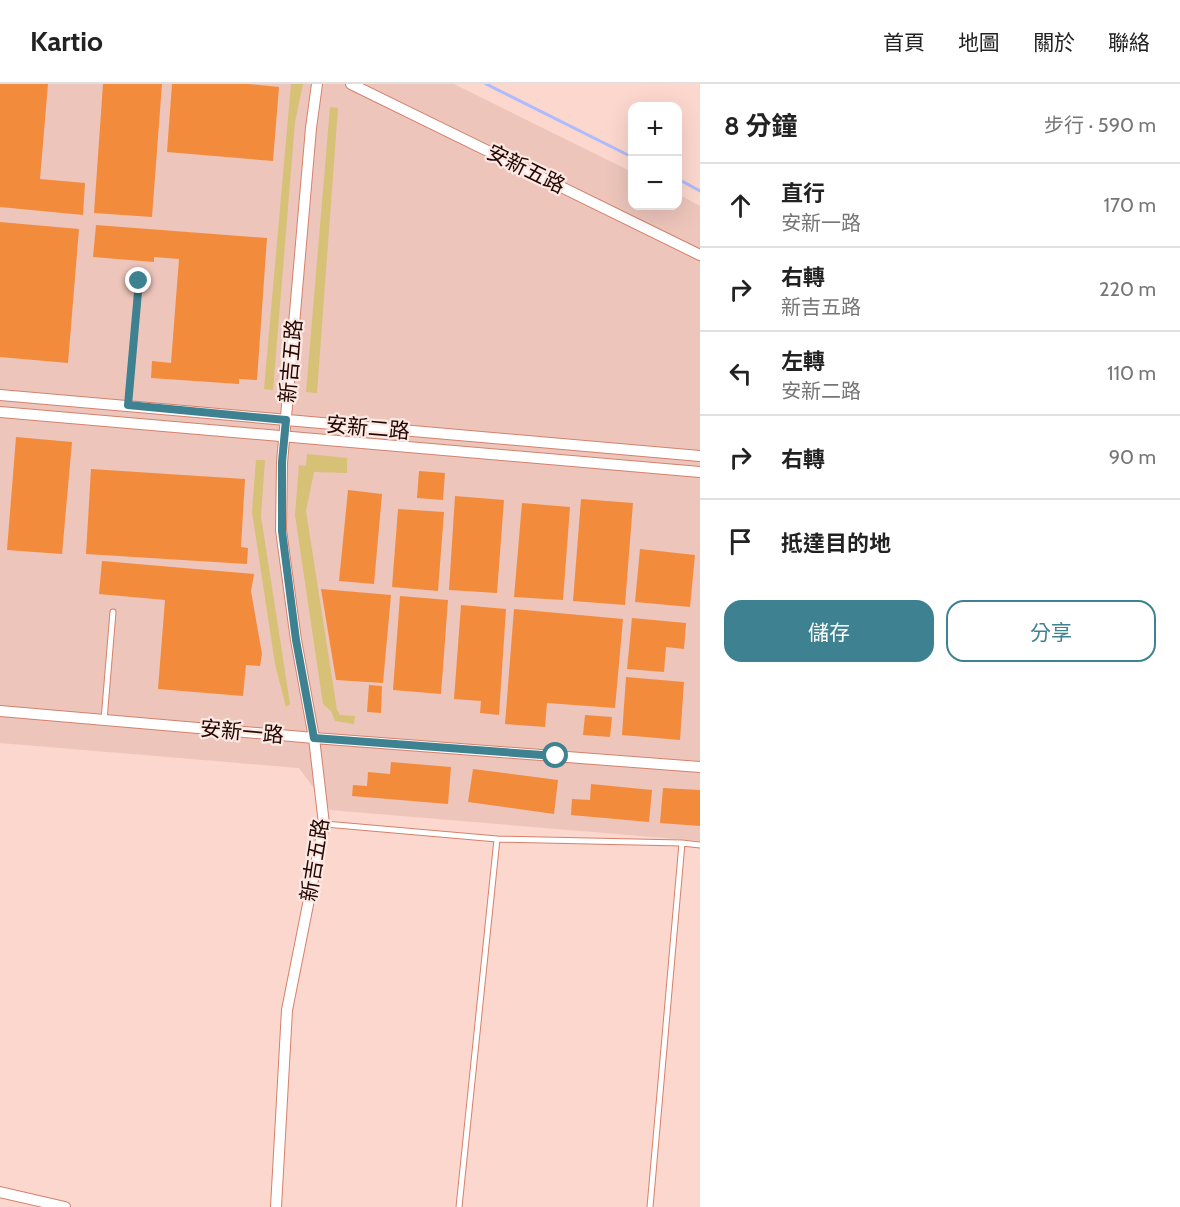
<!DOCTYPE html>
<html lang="zh-TW">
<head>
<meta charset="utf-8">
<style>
	:root { --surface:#fff; --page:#f6f6f6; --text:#222; --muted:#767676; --line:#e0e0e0; --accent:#3e8291 }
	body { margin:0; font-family:Cabin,"Noto Sans TC",sans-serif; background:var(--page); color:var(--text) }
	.controls { position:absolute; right:18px; top:18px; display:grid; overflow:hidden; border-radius:12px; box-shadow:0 6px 24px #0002 }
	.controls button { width:54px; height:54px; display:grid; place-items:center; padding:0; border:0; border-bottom:2px solid var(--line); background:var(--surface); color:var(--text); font:30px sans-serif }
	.stop { position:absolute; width:18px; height:18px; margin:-14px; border:4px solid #3e8291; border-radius:50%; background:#fff }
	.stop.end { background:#3e8291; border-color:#fff; box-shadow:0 2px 6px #0008 }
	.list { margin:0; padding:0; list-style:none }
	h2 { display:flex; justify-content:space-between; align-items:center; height:78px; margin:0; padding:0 24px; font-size:26px }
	h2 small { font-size:20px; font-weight:400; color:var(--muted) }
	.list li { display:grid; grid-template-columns:39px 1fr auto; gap:18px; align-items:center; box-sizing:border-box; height:84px; padding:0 24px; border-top:2px solid var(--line) }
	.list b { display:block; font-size:22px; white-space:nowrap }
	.list p { margin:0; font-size:20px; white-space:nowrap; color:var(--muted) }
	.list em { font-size:20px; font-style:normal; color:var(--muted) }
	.actions { display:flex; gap:12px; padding:18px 24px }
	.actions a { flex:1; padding:14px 0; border:2px solid var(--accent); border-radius:18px; text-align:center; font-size:21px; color:var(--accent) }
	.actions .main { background:var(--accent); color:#fff }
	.icon { flex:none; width:33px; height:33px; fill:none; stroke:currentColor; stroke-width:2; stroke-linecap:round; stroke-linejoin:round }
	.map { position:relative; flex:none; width:700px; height:1123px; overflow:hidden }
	header { display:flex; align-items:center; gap:36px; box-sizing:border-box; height:84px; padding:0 30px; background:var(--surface); border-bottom:2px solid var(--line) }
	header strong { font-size:28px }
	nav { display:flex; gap:33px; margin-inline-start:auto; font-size:21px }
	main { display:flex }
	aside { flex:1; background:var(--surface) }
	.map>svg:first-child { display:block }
	.built { fill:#edc5bb }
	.green { fill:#d6c177 }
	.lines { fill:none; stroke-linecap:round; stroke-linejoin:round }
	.stream { stroke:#aebbfc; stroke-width:3 }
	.building { fill:#f28c3c }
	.lane-casing { stroke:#d4816c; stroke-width:7 }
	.street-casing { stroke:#d4816c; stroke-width:12 }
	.lane { stroke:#fff; stroke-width:5 }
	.street { stroke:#fff; stroke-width:10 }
	.route { stroke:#3e8291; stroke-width:8 }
	.labels { text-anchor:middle; stroke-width:4.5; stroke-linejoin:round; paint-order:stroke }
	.street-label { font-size:21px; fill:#250702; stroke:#fce9e4 }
</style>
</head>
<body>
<header>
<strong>Kartio</strong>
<nav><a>首頁</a><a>地圖</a><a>關於</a><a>聯絡</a></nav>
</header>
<main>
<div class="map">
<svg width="700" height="1123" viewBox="0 0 700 1123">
	<rect width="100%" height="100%" fill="#fcd7cd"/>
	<!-- built -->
	<path class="built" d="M0 0H454L632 88V122H678V110L700 122V757L330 726 299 684 0 659Z"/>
	<!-- green -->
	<path class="green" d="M291 0H303L295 38 273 306 264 305Z
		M330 23 338 24 317 309 306 308Z
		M307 370 347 374V389L314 388 306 427 337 626 340 631 355 632 354 640 335 637 331 627 323 620 295 431 299 381 306 382Z
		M256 376H265L261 432 290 620 286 623 275 580 252 428Z"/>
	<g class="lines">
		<!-- stream -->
		<path class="stream" d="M486 0 632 73
			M678 95 700 107"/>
	</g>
	<!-- building -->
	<path class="building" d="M0 0H48L40 95 85 99 83 131 0 123Z
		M103 0H162L152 133 94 129Z
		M172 0H248L279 3 273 77 167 68Z
		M0 138 79 145 68 279 0 273Z
		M96 141 267 154 257 296 239 295V300L151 294 152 277 171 279 179 175 154 173V178L93 173Z
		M16 353 72 358 62 470 7 466Z
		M91 385 245 395 241 463 248 464 247 480 86 470Z
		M419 387 445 389 443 416 417 414Z
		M348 406 382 410 374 500 339 497Z
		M455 412 504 416 497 509 449 506Z
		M581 415 633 419 625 521 573 517Z
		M522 419 570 423 563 516 514 513Z
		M398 425 444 428 438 507 392 503Z
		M640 465 695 471 690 523 635 518Z
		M102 477 254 490 251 507 262 570 260 582 246 581 243 612 158 605 165 516 99 510Z
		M321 505 391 511 383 599 336 596Z
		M400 512 448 516 441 610 393 606Z
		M461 521 506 525 499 631 480 629 481 617 454 615Z
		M514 525 623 535 615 624 547 619 545 643 505 640Z
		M632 534 686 539 684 565 666 563 664 588 627 585Z
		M626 593 684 598 680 656 622 651Z
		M369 601 382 602 381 629 367 628Z
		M585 631 612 633 610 653 583 651Z
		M391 678 451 683 448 720 352 712 353 701 367 702 368 688 390 690Z
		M473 685 558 696 554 730 468 718Z
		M591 700 652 706 649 738 571 731 572 715 590 716Z
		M663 704 700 706V742L660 739Z"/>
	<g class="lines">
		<defs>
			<path id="lane" d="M128 321 139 197
				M104 636 113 528
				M325 740 497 755 682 759 700 761
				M459 1123 497 755
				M650 1123 682 759"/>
			<path id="street" d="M351 0 700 171
				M0 311 700 372
				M0 328 700 388
				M0 627 314 654 700 683
				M0 1108 65 1123
				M276 1123 287 926 324 740 314 654 296 556 281 446 282 379 311 44 317 0"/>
		</defs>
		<!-- lane casing -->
		<use href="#lane" class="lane-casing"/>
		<!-- street casing -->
		<use href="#street" class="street-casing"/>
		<!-- lane -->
		<use href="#lane" class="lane"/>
		<!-- street -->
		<use href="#street" class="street"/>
	</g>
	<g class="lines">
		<!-- route -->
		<path class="route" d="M139 197 128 321 286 336 282 378V447L296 556 314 654 556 672"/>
	</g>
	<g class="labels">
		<!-- street labels -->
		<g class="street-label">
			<text transform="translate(526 85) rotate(26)" y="7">安新五路</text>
			<text transform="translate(291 277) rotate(-85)" y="7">新吉五路</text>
			<text transform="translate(368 344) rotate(5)" y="7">安新二路</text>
			<text transform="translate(242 648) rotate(5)" y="7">安新一路</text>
			<text transform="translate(315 776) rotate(-81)" y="7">新吉五路</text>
		</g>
	</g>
</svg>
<div class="controls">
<button>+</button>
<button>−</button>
</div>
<div class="stop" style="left:556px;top:672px"></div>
<div class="stop end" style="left:139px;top:197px"></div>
</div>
<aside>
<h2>8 分鐘<small>步行 · 590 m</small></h2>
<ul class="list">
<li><svg class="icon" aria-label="ahead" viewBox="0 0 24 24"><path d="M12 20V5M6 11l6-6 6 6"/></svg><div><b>直行</b><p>安新一路</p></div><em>170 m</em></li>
<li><svg class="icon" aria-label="right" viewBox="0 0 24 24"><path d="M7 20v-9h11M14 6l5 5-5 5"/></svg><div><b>右轉</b><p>新吉五路</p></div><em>220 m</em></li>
<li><svg class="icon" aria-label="left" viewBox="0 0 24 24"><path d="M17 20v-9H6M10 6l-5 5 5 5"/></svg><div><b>左轉</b><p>安新二路</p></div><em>110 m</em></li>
<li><svg class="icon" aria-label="right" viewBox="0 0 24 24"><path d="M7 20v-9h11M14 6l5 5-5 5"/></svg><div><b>右轉</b></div><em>90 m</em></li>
<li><svg class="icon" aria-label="arrive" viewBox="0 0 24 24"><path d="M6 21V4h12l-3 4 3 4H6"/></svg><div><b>抵達目的地</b></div></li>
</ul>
<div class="actions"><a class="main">儲存</a><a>分享</a></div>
</aside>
</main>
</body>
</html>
